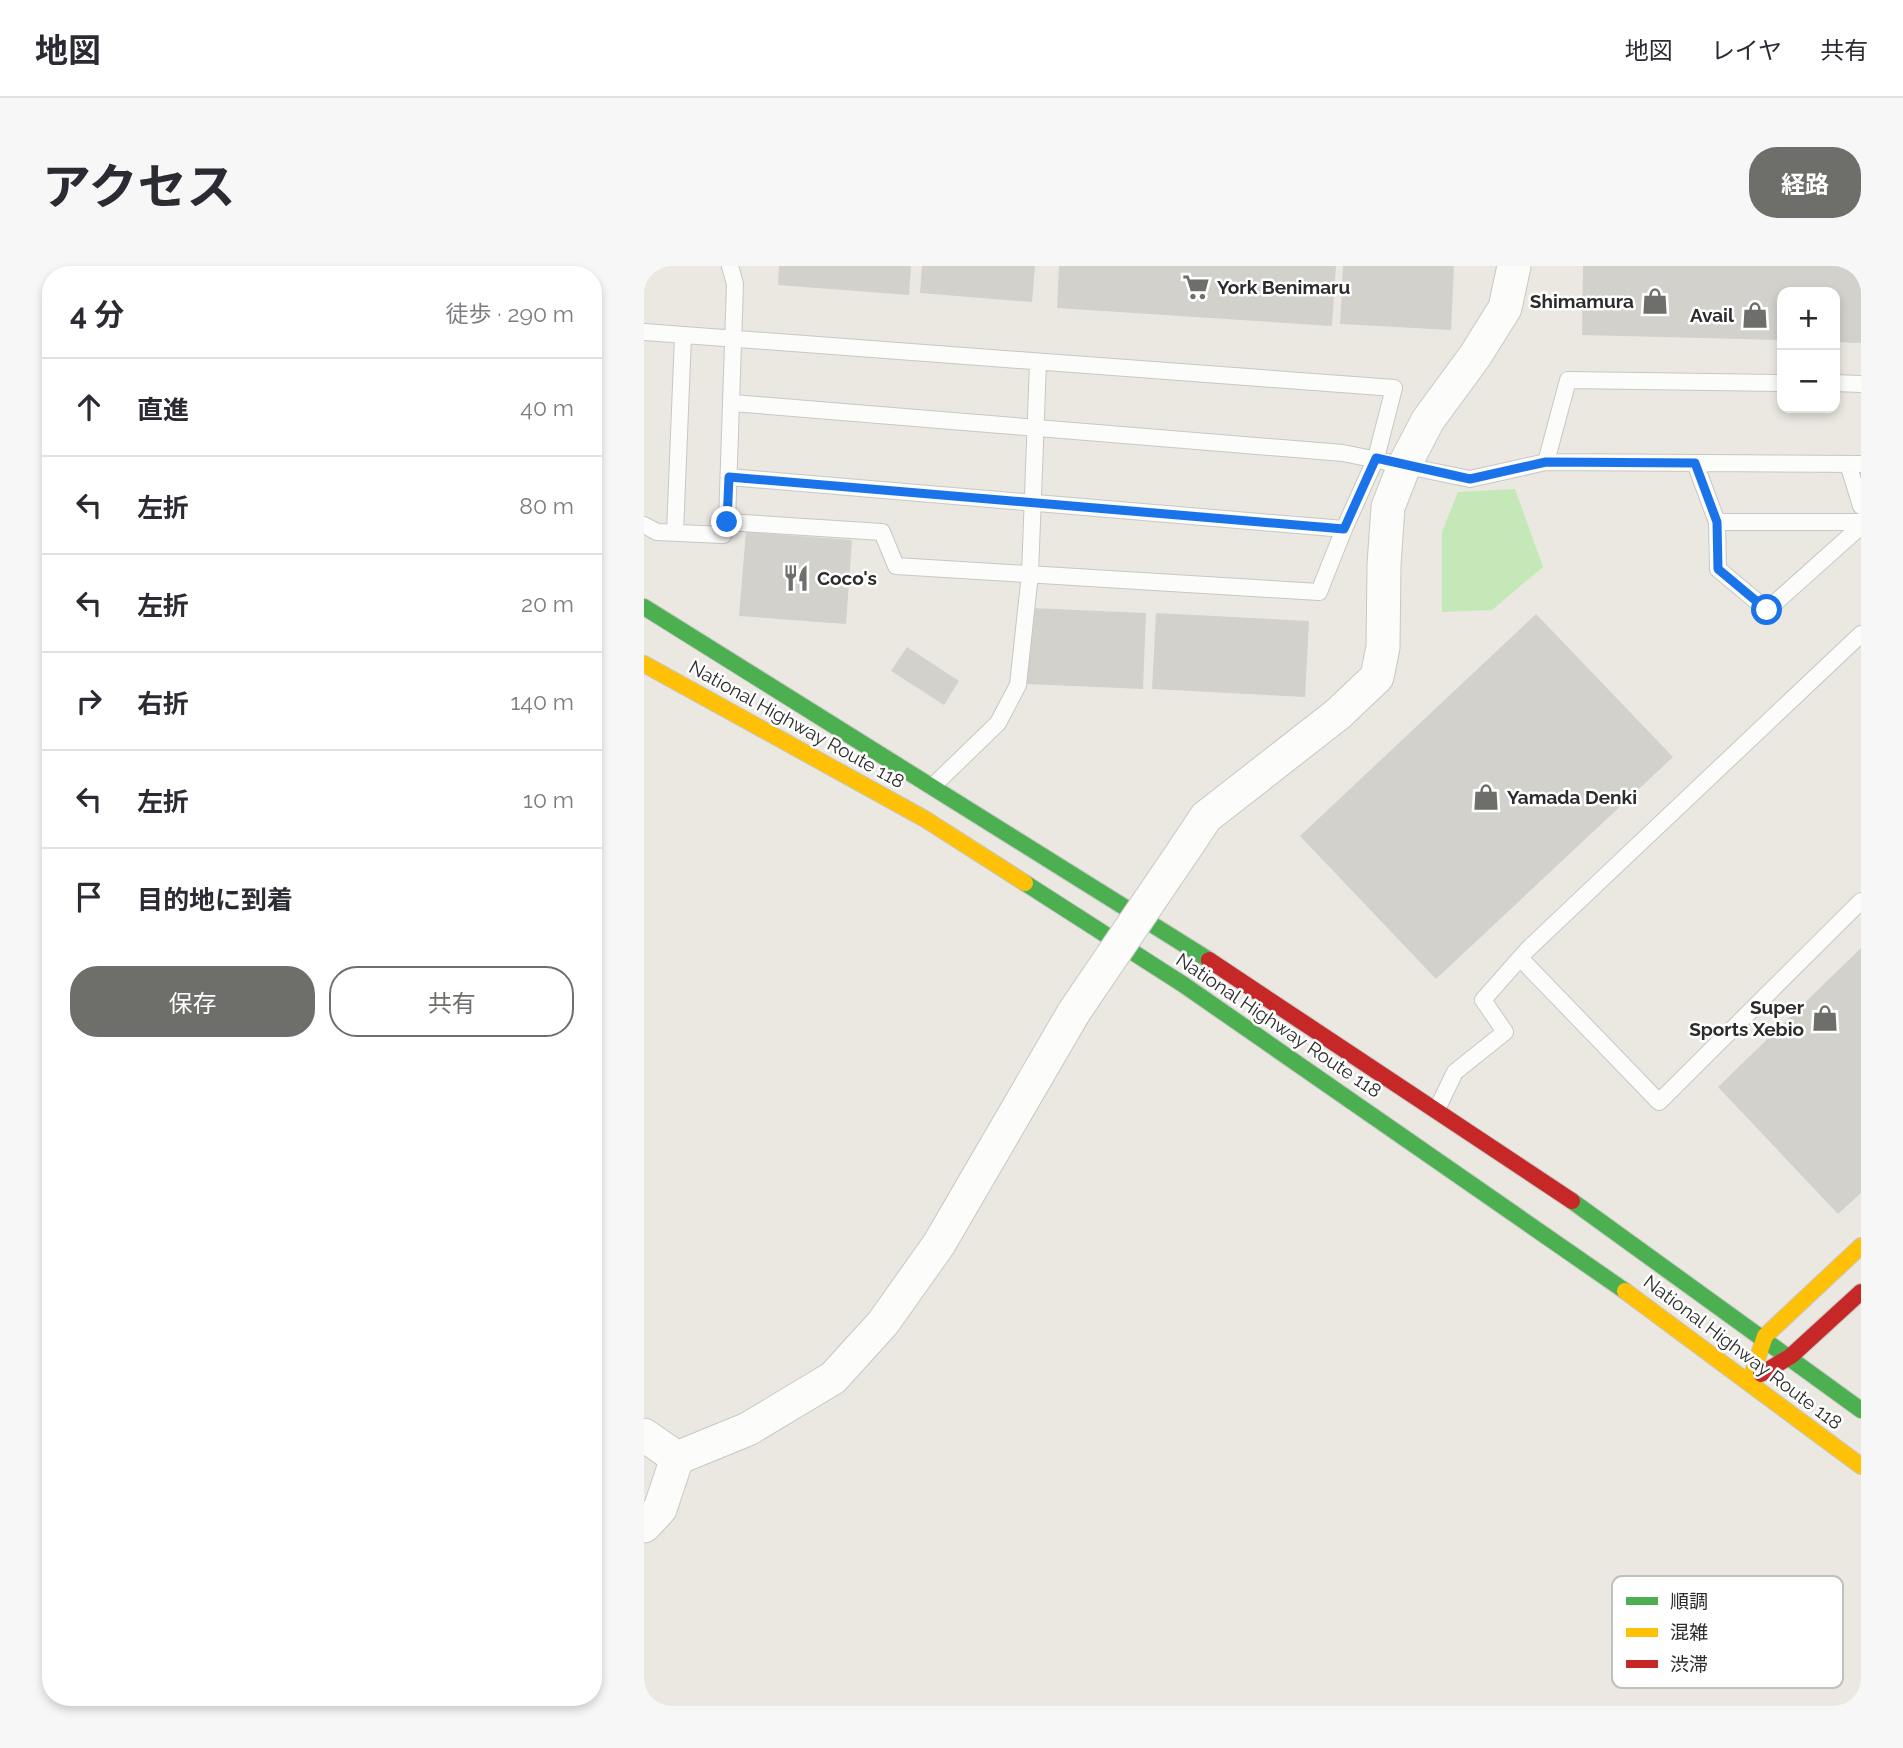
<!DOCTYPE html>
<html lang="ja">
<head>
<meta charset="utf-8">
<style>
	:root { --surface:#fff; --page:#f7f7f7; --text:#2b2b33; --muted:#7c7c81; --line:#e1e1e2; --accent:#6e6e6b }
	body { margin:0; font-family:Raleway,"Noto Sans JP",sans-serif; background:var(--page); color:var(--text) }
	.controls { position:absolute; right:21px; top:21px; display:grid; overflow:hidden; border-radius:14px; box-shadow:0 4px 10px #0003 }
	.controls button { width:63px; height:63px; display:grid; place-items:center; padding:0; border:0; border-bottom:2px solid var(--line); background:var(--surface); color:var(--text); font:35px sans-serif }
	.stop { position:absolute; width:21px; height:21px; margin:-16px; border:5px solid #1a73e8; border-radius:50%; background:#fff }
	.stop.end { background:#1a73e8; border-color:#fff; box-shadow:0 2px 7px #0008 }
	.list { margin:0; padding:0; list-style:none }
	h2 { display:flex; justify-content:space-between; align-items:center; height:91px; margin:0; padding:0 28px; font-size:30px }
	h2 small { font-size:23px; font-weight:400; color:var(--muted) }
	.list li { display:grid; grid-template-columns:46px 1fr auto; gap:21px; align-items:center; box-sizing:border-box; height:98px; padding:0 28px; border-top:2px solid var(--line) }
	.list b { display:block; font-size:26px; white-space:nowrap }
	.list em { font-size:23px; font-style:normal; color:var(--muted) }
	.actions { display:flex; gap:14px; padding:21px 28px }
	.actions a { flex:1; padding:16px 0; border:2px solid var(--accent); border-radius:28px; text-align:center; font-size:24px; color:var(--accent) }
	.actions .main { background:var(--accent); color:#fff }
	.icon { flex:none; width:38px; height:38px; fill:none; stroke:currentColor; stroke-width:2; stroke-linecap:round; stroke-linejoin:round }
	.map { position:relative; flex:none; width:1217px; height:1440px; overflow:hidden; border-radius:28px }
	header { display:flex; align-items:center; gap:42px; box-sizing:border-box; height:98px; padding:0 35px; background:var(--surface); border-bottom:2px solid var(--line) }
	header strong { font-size:33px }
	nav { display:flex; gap:38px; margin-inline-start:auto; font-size:24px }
	.intro { display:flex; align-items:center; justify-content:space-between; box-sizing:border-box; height:168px; padding:0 42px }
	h1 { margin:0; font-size:49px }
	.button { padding:18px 32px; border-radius:28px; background:var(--accent); color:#fff; font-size:24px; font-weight:700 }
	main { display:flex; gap:42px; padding:0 42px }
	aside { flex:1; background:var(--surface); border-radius:28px; box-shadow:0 4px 10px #0003 }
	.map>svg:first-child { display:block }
	.green { fill:#c4e8b8 }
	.building { fill:#d3d1cc }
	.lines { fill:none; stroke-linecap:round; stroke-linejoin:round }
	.lane-casing { stroke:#c7c7c7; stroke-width:18 }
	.street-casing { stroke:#c7c7c7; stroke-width:35 }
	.fast-casing { stroke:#c7c7c7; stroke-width:18 }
	.slow-casing { stroke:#c7c7c7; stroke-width:18 }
	.jam-casing { stroke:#c7c7c7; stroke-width:18 }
	.lane { stroke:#fcfcfa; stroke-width:16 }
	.street { stroke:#fcfcfa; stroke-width:33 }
	.fast { stroke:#4caf50; stroke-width:16 }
	.slow { stroke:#ffc107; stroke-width:16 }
	.jam { stroke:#c62828; stroke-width:16 }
	.street-bridge-casing { stroke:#c7c7c7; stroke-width:35; stroke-linecap:butt }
	.street-bridge { stroke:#fcfcfa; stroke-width:33 }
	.route { stroke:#1a73e8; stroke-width:9 }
	.labels { text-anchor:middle; stroke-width:5; stroke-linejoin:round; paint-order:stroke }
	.poi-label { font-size:19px; font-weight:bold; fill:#2c2c2c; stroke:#fff; text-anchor:start }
	.street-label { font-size:19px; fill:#2c2c2c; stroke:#fff }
	.key { fill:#fff; stroke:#c0c0c0; stroke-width:2 }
	.key-label { font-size:19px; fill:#2c2c2c }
</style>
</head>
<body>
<header>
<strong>地図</strong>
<nav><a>地図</a><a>レイヤ</a><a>共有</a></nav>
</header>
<div class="intro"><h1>アクセス</h1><a class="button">経路</a></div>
<main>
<aside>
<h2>4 分<small>徒歩 · 290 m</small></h2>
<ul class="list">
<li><svg class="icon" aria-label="ahead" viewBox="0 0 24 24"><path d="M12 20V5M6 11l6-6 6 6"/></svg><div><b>直進</b></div><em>40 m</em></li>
<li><svg class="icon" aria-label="left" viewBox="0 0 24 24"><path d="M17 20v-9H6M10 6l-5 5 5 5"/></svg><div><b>左折</b></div><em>80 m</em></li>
<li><svg class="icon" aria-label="left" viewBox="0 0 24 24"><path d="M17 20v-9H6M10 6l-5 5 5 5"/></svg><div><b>左折</b></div><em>20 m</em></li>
<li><svg class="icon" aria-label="right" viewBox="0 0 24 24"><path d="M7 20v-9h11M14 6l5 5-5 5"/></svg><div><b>右折</b></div><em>140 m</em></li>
<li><svg class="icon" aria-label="left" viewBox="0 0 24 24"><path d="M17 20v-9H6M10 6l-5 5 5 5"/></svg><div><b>左折</b></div><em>10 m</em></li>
<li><svg class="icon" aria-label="arrive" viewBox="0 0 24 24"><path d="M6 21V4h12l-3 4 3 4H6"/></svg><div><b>目的地に到着</b></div></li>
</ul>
<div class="actions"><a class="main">保存</a><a>共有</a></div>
</aside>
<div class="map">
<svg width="1217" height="1440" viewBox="0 0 1217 1440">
	<rect width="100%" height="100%" fill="#eae8e1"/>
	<!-- green -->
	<path class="green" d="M871 223 899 301 848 344 798 346V266L814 226Z"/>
	<!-- building -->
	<path class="building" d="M135 0H267L265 29 134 19Z
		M278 0H391L388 36 276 27Z
		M415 0H692L688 60 413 42Z
		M699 0H810L807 64 696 58Z
		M939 0H1217V77L1191 76V26H1138V74L938 69Z
		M102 266 208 274 202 358 95 350Z
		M387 342 502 347 499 423 383 418Z
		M512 347 665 355 661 431 508 423Z
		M892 348 1029 491 792 713 656 570Z
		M263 381 315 415 300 439 247 405Z
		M1217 682V927L1194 948 1074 821Z"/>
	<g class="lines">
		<defs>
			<path id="lane" d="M0 66 750 122 732 192 700 263 85 211
				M1191 117 1217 118
				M89 137 699 187 826 213 902 196 1217 198
				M902 196 924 114 1138 117
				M1051 197 1073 256H1217
				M1204 198 1217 240
				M83 256 91 18 86 0
				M1073 256 1074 303 1123 344 1217 260
				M0 259 13 266 79 269 83 256 238 266 252 300 675 326 700 263
				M31 267 39 70
				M289 520 354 457 374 419 386 308 394 97
				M876 692 1015 836 1217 635
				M793 843 811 806 861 766 839 734 884 683 1217 368"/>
			<path id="street" d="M540 584 562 551 694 448 733 411 739 381 740 299 744 241 760 200 784 154 831 90 861 42 870 0
				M0 1169 33 1192 104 1163 189 1112 239 1057 295 978 430 746
				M0 1260 16 1243 33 1192"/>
			<path id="fast" d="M0 341 565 694
				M381 617 540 719 981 1025
				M928 935 1217 1144"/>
			<path id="slow" d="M0 398 281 553 381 617
				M981 1025 1217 1200
				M1106 1115 1121 1070 1217 980"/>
			<path id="jam" d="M565 694 928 935
				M1117 1108 1147 1090 1217 1026"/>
		</defs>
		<!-- lane casing -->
		<use href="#lane" class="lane-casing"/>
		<!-- street casing -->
		<use href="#street" class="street-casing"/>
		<!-- fast casing -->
		<use href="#fast" class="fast-casing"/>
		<!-- slow casing -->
		<use href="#slow" class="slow-casing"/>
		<!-- jam casing -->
		<use href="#jam" class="jam-casing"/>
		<!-- lane -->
		<use href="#lane" class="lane"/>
		<!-- street -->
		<use href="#street" class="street"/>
		<!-- fast -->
		<use href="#fast" class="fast"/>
		<!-- slow -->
		<use href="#slow" class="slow"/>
		<!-- jam -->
		<use href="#jam" class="jam"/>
		<defs>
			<path id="street-bridge" d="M430 746 540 584"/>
		</defs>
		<!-- street-bridge casing -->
		<use href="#street-bridge" class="street-bridge-casing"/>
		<!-- street-bridge -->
		<use href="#street-bridge" class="street-bridge"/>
	</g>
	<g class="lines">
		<!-- route -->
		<path class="route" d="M83 256 85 211 700 263 732 192 826 213 902 196 1051 197 1073 256 1074 303 1123 344"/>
	</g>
	<!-- icons -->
	<defs>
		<symbol id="supermarket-bare" viewBox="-9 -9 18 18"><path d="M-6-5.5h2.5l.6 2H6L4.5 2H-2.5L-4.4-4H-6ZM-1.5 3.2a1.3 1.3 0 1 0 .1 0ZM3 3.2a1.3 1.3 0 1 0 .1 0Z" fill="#6e6e6b" stroke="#fff" stroke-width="2.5" paint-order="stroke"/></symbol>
		<symbol id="shop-bare" viewBox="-9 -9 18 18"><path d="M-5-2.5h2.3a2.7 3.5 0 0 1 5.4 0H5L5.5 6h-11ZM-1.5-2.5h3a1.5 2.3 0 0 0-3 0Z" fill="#6e6e6b" stroke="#fff" stroke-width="2.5" paint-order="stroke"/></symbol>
		<symbol id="restaurant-bare" viewBox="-9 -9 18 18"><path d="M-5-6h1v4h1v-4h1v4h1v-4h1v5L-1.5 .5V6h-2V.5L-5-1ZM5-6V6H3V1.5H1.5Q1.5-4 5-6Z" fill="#6e6e6b" stroke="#fff" stroke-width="2.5" paint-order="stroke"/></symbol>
	</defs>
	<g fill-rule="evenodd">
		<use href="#supermarket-bare" x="533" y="2" width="38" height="38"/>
		<use href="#shop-bare" x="992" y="16" width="38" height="38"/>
		<use href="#shop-bare" x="1092" y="30" width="38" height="38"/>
		<use href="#restaurant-bare" x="133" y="293" width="38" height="38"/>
		<use href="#shop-bare" x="823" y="512" width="38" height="38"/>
		<use href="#shop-bare" x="1162" y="733" width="38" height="38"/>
	</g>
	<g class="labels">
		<!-- poi labels -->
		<g class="poi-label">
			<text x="573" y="28">York Benimaru</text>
			<text x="990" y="42" text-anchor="end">Shimamura</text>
			<text x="1090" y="56" text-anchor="end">Avail</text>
			<text x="173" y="319">Coco's</text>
			<text x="863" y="538">Yamada Denki</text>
			<text x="1160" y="748" text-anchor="end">Super<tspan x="1160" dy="22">Sports Xebio</tspan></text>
		</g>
		<!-- street labels -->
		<g class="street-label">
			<text transform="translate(153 458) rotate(29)" y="7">National Highway Route 118</text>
			<text transform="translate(635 759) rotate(34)" y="7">National Highway Route 118</text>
			<text transform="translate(1099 1086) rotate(37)" y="7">National Highway Route 118</text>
		</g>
	</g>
	<!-- legend -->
	<rect x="968" y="1310" width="231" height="112" rx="10" class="key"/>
	<rect x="982" y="1331" width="32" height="8" fill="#4caf50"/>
	<rect x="982" y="1362" width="32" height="9" fill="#ffc107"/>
	<rect x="982" y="1394" width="32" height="8" fill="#c62828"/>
	<g class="key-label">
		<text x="1026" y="1342">順調</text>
		<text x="1026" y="1373">混雑</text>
		<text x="1026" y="1405">渋滞</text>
	</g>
</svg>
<div class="controls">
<button>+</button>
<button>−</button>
</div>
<div class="stop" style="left:1123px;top:344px"></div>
<div class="stop end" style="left:83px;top:256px"></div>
</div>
</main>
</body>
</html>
